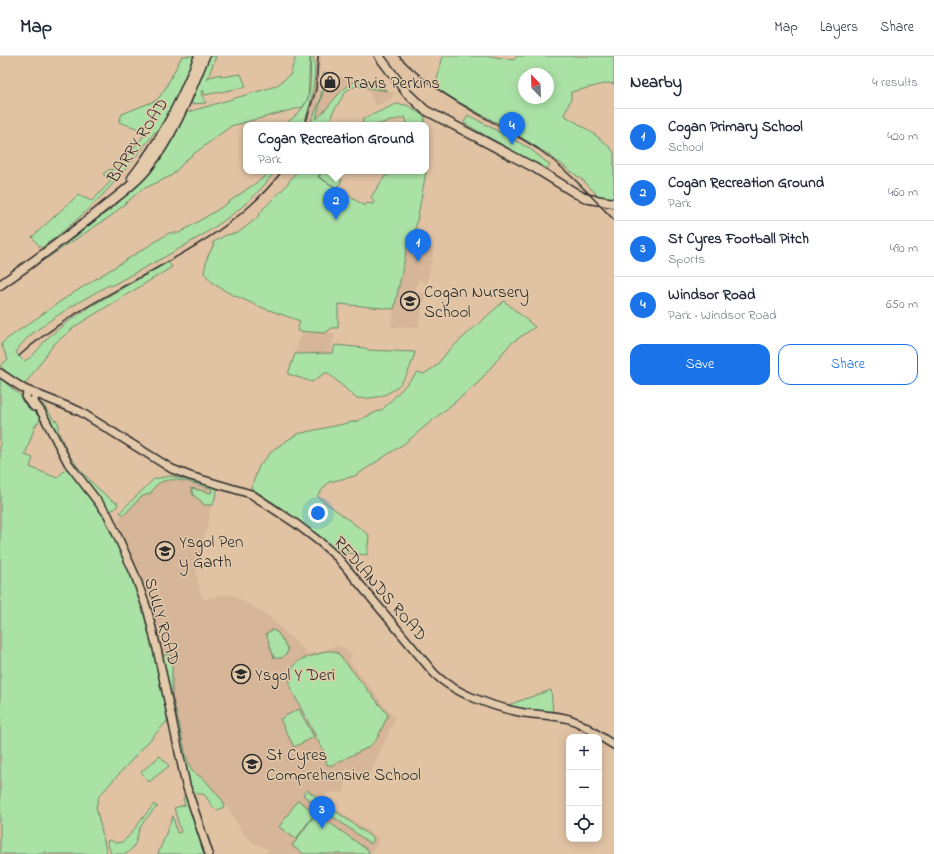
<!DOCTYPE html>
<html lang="en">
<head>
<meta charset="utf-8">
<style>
	:root { --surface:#fff; --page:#f2f2f3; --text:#1f2937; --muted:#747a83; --line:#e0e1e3; --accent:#1a73e8 }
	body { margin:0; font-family:"Indie Flower",sans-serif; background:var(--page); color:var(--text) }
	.controls { position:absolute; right:12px; bottom:12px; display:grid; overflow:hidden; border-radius:8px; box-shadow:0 2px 10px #0003 }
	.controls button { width:36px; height:36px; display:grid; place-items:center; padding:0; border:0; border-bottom:1px solid var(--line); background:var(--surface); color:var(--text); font:20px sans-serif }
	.compass { position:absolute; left:518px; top:12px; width:36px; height:36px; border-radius:50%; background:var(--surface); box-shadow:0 2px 10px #0003; rotate:337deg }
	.you { position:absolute; left:318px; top:457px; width:14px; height:14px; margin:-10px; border:3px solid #fff; border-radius:50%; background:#1a73e8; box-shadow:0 0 0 6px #1a73e833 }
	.badge { display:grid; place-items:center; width:26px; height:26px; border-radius:50%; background:var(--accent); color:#fff; font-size:13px; font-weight:700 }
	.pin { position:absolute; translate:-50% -33px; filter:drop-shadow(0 1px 2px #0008) }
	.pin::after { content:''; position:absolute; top:21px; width:14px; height:12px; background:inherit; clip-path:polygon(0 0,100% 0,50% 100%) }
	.popup { position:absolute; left:243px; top:66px; width:186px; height:52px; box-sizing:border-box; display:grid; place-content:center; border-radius:8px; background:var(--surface); filter:drop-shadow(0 1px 3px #0005); font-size:13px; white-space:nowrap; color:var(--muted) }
	.popup b { font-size:15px; color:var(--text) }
	.popup::after { content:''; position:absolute; left:50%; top:100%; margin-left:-8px; border:8px solid transparent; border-top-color:var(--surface) }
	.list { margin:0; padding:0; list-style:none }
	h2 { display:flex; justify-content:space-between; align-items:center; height:52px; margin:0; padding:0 16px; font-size:17px }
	h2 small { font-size:13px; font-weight:400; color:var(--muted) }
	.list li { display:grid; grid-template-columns:26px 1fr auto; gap:12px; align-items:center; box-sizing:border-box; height:56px; padding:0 16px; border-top:1px solid var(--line) }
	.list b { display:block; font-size:15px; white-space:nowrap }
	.list p { margin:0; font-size:13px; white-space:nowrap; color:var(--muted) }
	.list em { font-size:13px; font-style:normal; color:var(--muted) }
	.actions { display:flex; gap:8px; padding:12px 16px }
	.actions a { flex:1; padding:9px 0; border:1px solid var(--accent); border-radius:12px; text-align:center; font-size:14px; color:var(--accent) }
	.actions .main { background:var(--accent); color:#fff }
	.icon { flex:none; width:22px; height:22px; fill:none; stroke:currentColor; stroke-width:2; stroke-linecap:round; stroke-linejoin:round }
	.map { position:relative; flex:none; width:614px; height:798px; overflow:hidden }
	header { display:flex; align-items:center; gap:24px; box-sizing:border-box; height:56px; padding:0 20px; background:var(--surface); border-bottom:1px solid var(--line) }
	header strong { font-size:19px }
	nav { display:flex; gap:22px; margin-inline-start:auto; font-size:14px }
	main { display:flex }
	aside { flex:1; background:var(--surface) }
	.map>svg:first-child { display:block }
	.built { fill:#d6b598 }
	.green { fill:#aae1a5; stroke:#6a8668; fill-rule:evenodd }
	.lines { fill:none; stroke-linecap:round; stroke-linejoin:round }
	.secondary-casing { stroke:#2b2b2b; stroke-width:10 }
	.primary-casing { stroke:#2b2b2b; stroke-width:11 }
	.secondary { stroke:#e3caab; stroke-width:7 }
	.primary { stroke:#e3caab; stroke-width:8 }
	.rail { stroke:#2b2b2b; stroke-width:1.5 }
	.labels { text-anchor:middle; stroke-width:3; stroke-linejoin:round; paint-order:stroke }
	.poi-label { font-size:17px; fill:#2b2b2b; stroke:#e3caab; text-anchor:start }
	.street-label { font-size:17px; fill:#2b2b2b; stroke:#e3caab }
</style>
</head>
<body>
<header>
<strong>Map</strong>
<nav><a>Map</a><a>Layers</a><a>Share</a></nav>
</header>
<main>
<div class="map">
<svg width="614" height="798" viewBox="0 0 614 798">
	<rect width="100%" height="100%" fill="#e1c3a4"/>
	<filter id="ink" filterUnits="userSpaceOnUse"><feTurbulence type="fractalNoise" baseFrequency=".025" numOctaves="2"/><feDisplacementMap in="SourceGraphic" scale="8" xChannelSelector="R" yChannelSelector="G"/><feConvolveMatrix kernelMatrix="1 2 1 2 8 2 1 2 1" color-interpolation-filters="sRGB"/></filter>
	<g filter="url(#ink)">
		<!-- built -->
		<path class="built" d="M317 0H321L317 51 310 69H303L313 43Z
			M328 17 356 25 344 30 328 53 316 64Z
			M367 32 380 33 396 37 391 42 376 50Z
			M408 186 434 192 427 227 418 224 415 235 425 238 418 272 391 271Z
			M302 276 335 277 330 297 295 298Z
			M155 425H182L216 433 196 516 202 544 222 539 235 540 268 560 307 597H318L335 590 343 591 353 600 349 604 395 663 369 720 347 712 345 717V736L326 737 322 743 380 783 371 798H263L269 794 252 786 242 776 227 750H225L205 725 192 715 187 703 147 539 121 476V471L117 464Z"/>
		<!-- green -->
		<path class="green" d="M182 0H195L162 76H155C122 120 86 161 41 192L32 181 78 139 92 145 111 125 103 118 108 114 116 113 146 77C137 71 129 70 119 66L122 58 157 44 165 33Z
			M207 0H216L207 24 209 21 221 18V21L241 18 246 31 205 39 203 34 201 38 206 47 191 48Z
			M296 0H310L308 42 303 51 231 70 187 103 171 120 141 134 111 160 47 202 45 198 113 152 142 123 165 94 185 57 276 30 290 19Z
			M311 0H313C313 4 315 6 315 11 315 29 310 53 303 69H289V65C316 44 309 31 311 0Z
			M443 0H490L514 4 517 0H614V28L608 27 571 36V43L564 59C582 70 600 80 614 96V144L599 141 584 125 546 97 508 73 457 45 435 31ZM524 18H548V42H524Z
			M324 17H328L316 63C331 51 338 33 356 25L387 34V35L357 30 351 32 346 35 333 56 330 64 310 69 320 44Z
			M396 48 407 49 425 61 424 69H408L405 61 376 69H362L363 63Z
			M468 59 529 92 550 109 546 114 464 67Z
			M426 104 428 105 413 187H408L394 253 338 248V272H332L325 277 297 275 300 265 258 250 229 237 214 228 204 217 207 202 214 188 212 187 226 179 238 177 257 162 263 153 285 131 297 115H321L318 121 365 150 367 147 373 148 374 146 371 141 385 120 401 115H426Z
			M268 115H275C241 166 164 200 111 230L109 229C89 240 22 277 16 297L24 305C37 300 41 286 52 278 87 249 130 229 168 206L172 211 77 269 54 288 25 328 14 322 0 310 8 303 1 288 8 282 67 241 169 177H179L219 153 263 122Z
			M322 115H328L342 124 337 132 319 121Z
			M504 245 535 271 510 288 478 327 405 387 355 420 329 426 317 440 369 479 367 499 337 496 280 451 251 432 259 410 274 393 297 378 357 365 383 353 418 316 424 318 436 310 449 294Z
			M335 289 366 292 368 294 415 296C407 328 391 345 356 342L328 317H325L312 326 288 318 295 298 333 297Z
			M0 322 21 340 41 363 35 370 25 399 33 402 30 411 57 422 67 412 106 459 142 544 169 663 99 740 96 751 107 798H47L46 796 42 798H0Z
			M42 347 54 364 57 365 59 369 58 374C62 383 65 392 70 400 77 412 107 444 118 447L116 452 110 455 68 404 39 350Z
			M170 420 218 431 213 449H204L201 445 193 439 191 432 211 437 212 433C194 428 161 413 151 437L141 441 124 459 120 456 154 423Z
			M273 574 278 577 288 593 287 597 282 602H274L266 577Z
			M326 595H333L338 597 388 659 377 683 369 691 332 709H327L323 694 290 631C288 599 304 605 326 595Z
			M166 598 172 600V639L187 703 192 715 205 724 223 745 224 751 218 754 213 751 204 738H197L181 725V708L162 603 163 600Z
			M551 634 553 656H540L508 649Z
			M299 653 314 681 294 691 280 663Z
			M160 700 169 710 149 726 141 716Z
			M307 734 374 783 371 788 303 739Z
			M185 740C194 742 197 747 199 755L191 761 193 763 196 761 199 771 195 770 204 798H158L173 760 177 777 181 776 174 752 185 749 183 742Z
			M298 744 315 757 296 783 279 771Z
			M154 748 158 751 155 752C151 758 144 764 141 770 134 783 140 787 126 798H111L107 785 110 784 116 787 122 786 128 781Z
			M316 757 369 795 367 798H304L292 790Z"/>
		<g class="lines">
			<defs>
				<path id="secondary" d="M0 317 24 333 79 355 172 413 190 420 251 438 295 467 320 486 338 502 433 616C452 637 496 652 524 657 539 659 554 659 569 663 586 668 599 681 614 689
					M27 335 26 342 34 351
					M35 338 34 346 42 357 68 407 108 459 135 519 148 556 157 593 186 729 209 798"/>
				<path id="primary" d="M379 0 406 36 425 54 535 112 577 138 589 143 614 147
					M132 122C163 82 180 47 199 0
					M0 229C36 204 71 178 104 151 119 139 136 127 147 113 174 79 189 39 205 0"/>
			</defs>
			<!-- secondary casing -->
			<use href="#secondary" class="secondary-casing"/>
			<!-- primary casing -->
			<use href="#primary" class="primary-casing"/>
			<!-- secondary -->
			<use href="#secondary" class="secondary"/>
			<!-- primary -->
			<use href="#primary" class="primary"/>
			<!-- rail -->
			<path class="rail" d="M399 0C441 44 489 61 538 93 567 113 590 139 614 164
				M305 69 316 33 318 0
				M19 300C98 227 218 201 282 115"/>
		</g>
	</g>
	<!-- icons -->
	<defs>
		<symbol id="shop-ring" viewBox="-11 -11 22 22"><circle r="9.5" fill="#e3caab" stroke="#2b2b2b" stroke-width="1.5"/><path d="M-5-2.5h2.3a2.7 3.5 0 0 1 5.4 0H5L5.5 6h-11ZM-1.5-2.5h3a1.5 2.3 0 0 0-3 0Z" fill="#2b2b2b"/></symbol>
		<symbol id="school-ring" viewBox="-11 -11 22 22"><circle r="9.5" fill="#e3caab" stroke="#2b2b2b" stroke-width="1.5"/><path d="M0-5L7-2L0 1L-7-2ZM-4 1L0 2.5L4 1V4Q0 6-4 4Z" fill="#2b2b2b"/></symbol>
	</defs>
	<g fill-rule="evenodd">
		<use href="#shop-ring" x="319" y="15" width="22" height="22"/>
		<use href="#school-ring" x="399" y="234" width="22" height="22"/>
		<use href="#school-ring" x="154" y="484" width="22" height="22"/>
		<use href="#school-ring" x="230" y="607" width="22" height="22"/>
		<use href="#school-ring" x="241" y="697" width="22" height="22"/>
	</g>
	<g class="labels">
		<!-- poi labels -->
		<g class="poi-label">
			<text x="344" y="32">Travis Perkins</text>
			<text x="424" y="241">Cogan Nursery<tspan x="424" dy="20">School</tspan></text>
			<text x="179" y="491">Ysgol Pen<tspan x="179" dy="20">y Garth</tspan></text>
			<text x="255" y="624">Ysgol Y Deri</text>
			<text x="266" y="704">St Cyres<tspan x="266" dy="20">Comprehensive School</tspan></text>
		</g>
		<!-- street labels -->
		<g class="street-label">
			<text transform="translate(137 84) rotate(-57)" y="6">BARRY ROAD</text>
			<text transform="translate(381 532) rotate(49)" y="6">REDLANDS ROAD</text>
			<text transform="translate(163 565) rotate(74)" y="6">SULLY ROAD</text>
		</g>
	</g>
</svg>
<div class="controls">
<button>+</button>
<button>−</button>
<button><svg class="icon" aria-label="locate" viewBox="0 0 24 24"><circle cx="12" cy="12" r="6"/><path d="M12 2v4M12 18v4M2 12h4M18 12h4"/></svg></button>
</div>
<svg class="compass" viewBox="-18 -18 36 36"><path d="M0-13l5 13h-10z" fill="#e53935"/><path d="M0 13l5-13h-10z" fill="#747a83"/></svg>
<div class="you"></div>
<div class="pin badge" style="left:418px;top:206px">1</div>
<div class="pin badge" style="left:336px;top:164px">2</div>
<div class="popup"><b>Cogan Recreation Ground</b>Park</div>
<div class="pin badge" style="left:322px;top:773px">3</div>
<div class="pin badge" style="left:512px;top:89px">4</div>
</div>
<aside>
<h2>Nearby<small>4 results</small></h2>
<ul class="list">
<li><span class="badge">1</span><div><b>Cogan Primary School</b><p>School</p></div><em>420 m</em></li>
<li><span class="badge">2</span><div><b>Cogan Recreation Ground</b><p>Park</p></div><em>460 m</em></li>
<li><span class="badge">3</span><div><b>St Cyres Football Pitch</b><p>Sports</p></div><em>490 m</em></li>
<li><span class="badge">4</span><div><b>Windsor Road</b><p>Park · Windsor Road</p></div><em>650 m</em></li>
</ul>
<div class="actions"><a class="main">Save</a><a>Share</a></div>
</aside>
</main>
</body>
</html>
